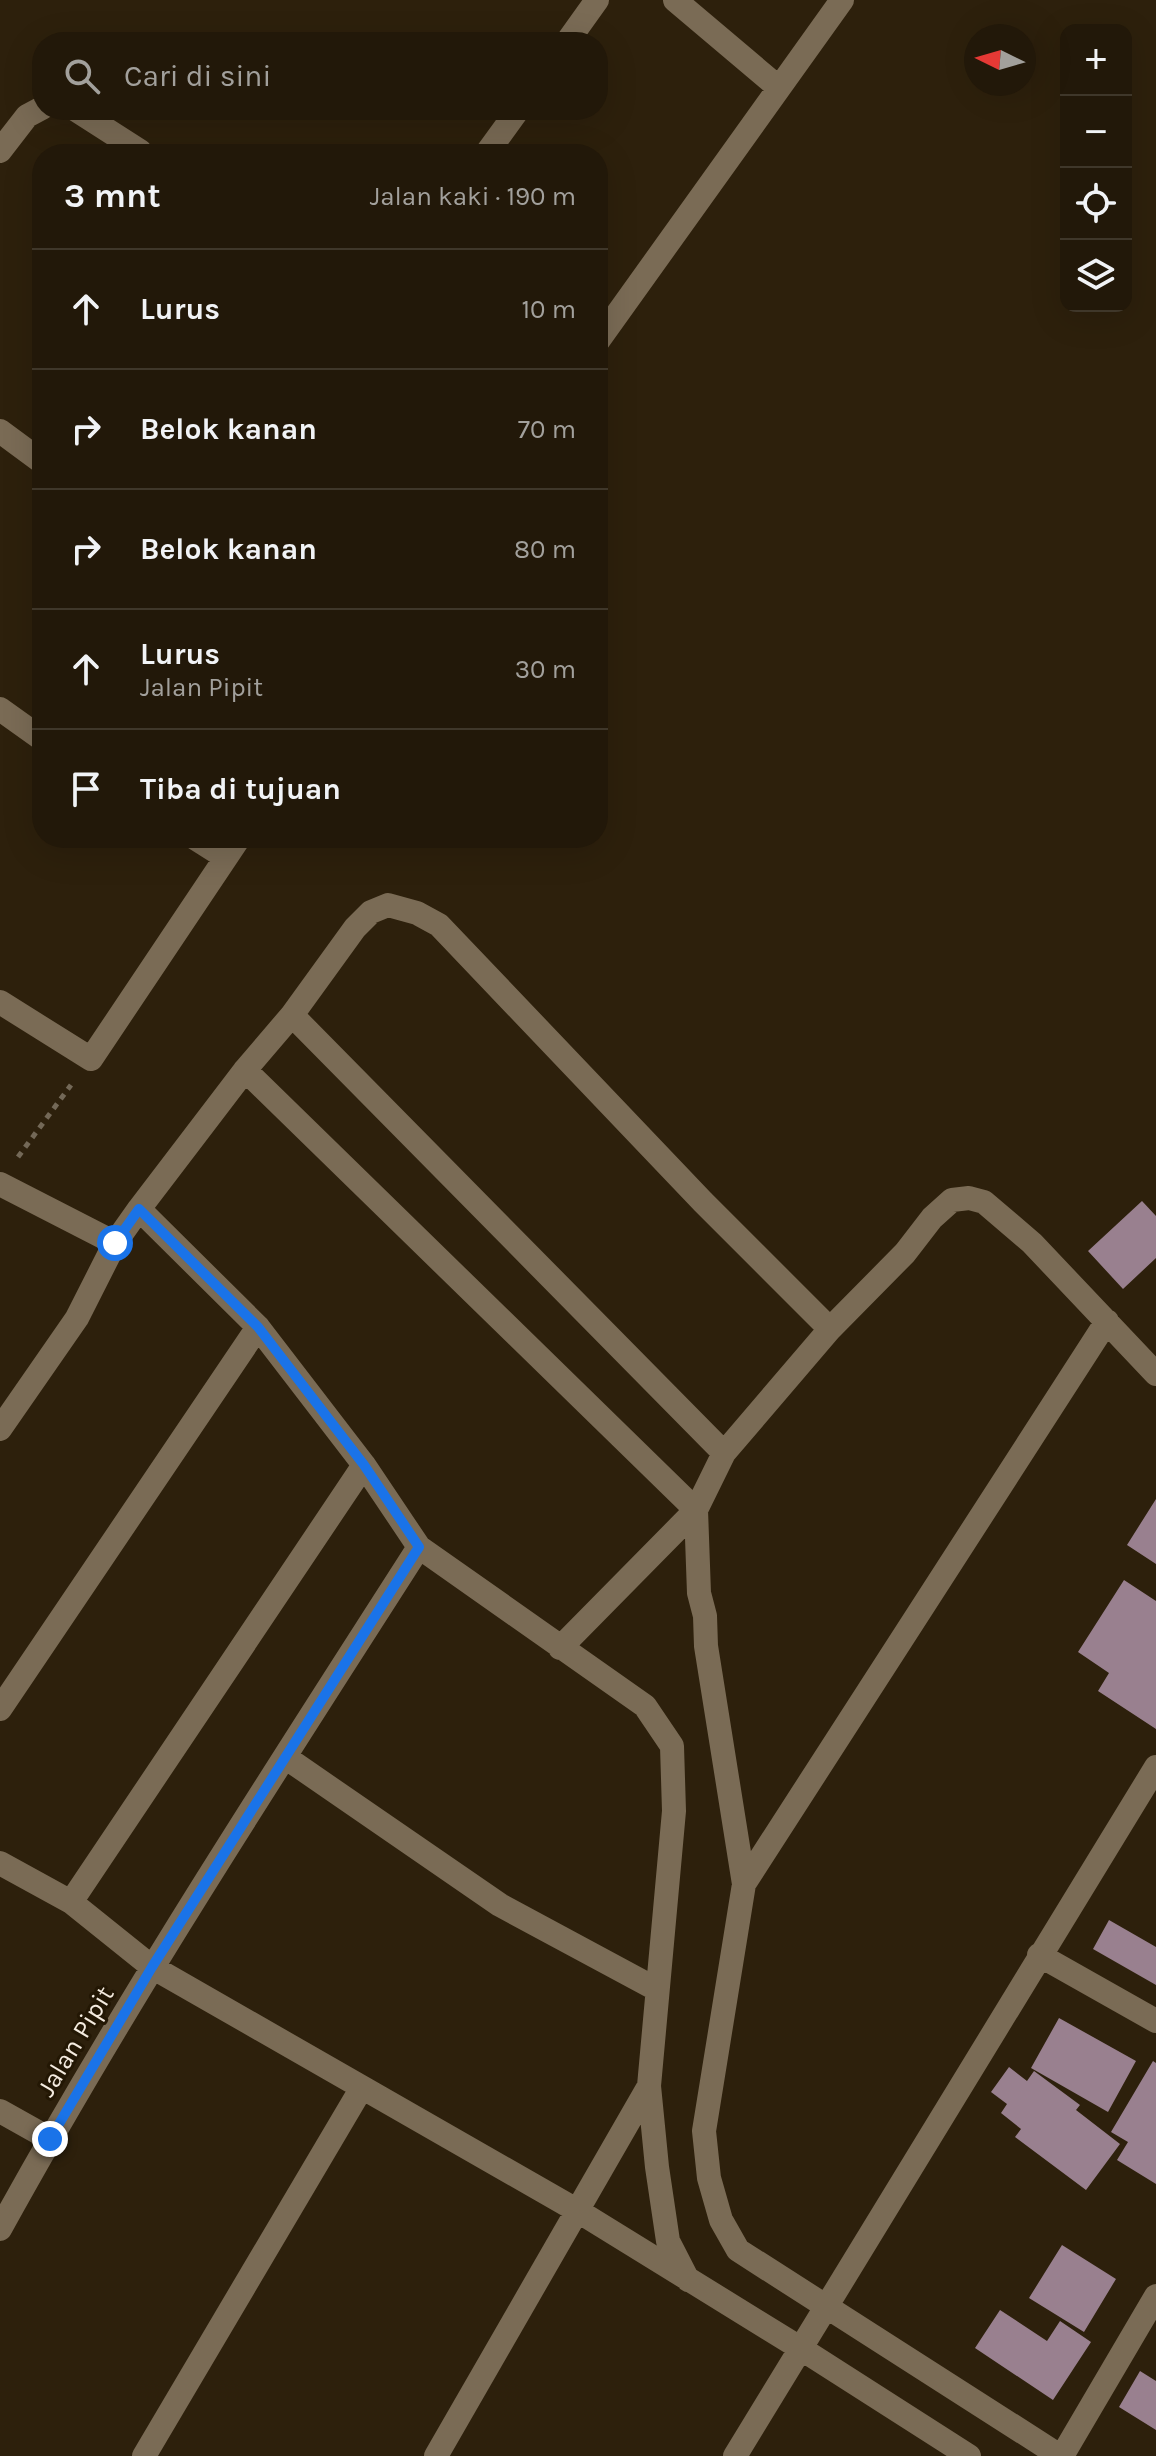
<!DOCTYPE html>
<html lang="id">
<head>
<meta charset="utf-8">
<style>
	:root { --surface:#221809; --page:#2a2112; --text:#f1f3f6; --muted:#a2a09c; --line:#3f372a }
	body { margin:0; font-family:Karla,sans-serif; background:var(--page); color:var(--text) }
	.controls { position:absolute; right:24px; top:24px; display:grid; overflow:hidden; border-radius:16px; box-shadow:0 8px 32px #0002 }
	.controls button { width:72px; height:72px; display:grid; place-items:center; padding:0; border:0; border-bottom:2px solid var(--line); background:var(--surface); color:var(--text); font:40px sans-serif }
	.compass { position:absolute; left:964px; top:24px; width:72px; height:72px; border-radius:50%; background:var(--surface); box-shadow:0 8px 32px #0002; rotate:275deg }
	.stop { position:absolute; width:24px; height:24px; margin:-18px; border:6px solid #1a73e8; border-radius:50%; background:#fff }
	.stop.end { background:#1a73e8; border-color:#fff; box-shadow:0 2px 8px #0008 }
	.list { margin:0; padding:0; list-style:none }
	h2 { display:flex; justify-content:space-between; align-items:center; height:104px; margin:0; padding:0 32px; font-size:34px }
	h2 small { font-size:26px; font-weight:400; color:var(--muted) }
	.list li { display:grid; grid-template-columns:52px 1fr auto; gap:24px; align-items:center; box-sizing:border-box; height:120px; padding:0 32px; border-top:2px solid var(--line) }
	.list b { display:block; font-size:30px; white-space:nowrap }
	.list p { margin:0; font-size:26px; white-space:nowrap; color:var(--muted) }
	.list em { font-size:26px; font-style:normal; color:var(--muted) }
	.icon { flex:none; width:44px; height:44px; fill:none; stroke:currentColor; stroke-width:2; stroke-linecap:round; stroke-linejoin:round }
	.map { position:relative; flex:none; width:1156px; height:2456px; overflow:hidden }
	.search { position:absolute; background:var(--surface); box-shadow:0 8px 32px #0002; left:32px; top:32px; width:576px; height:88px; display:flex; align-items:center; gap:20px; box-sizing:border-box; padding:0 28px; border-radius:32px; color:var(--muted); font-size:30px }
	.panel { position:absolute; background:var(--surface); box-shadow:0 8px 32px #0002; left:32px; top:144px; width:576px; height:704px; border-radius:32px }
	.map>svg:first-child { display:block }
	.building { fill:#99808f }
	.lines { fill:none; stroke-linecap:round; stroke-linejoin:round }
	.path { stroke:#736857; stroke-width:5; stroke-dasharray:6 6; stroke-linecap:butt }
	.street { stroke:#7a6b55; stroke-width:24 }
	.route { stroke:#1a73e8; stroke-width:10 }
	.labels { text-anchor:middle; stroke-width:6; stroke-linejoin:round; paint-order:stroke }
	.street-label { font-size:26px; fill:#f4ebdf; stroke:#231704 }
</style>
</head>
<body>
<div class="map">
<svg width="1156" height="2456" viewBox="0 0 1156 2456">
	<rect width="100%" height="100%" fill="#2d200c"/>
	<!-- building -->
	<path class="building" d="M1142 1201 1156 1216V1258L1123 1289 1088 1251Z
		M1156 1499V1564L1127 1545Z
		M1124 1580 1156 1601V1729L1098 1691 1109 1673 1078 1652Z
		M1109 1920 1156 1947V1985L1093 1949Z
		M1059 2018 1136 2061 1108 2112 1031 2068Z
		M1153 2061 1156 2063V2184L1117 2160 1128 2142 1111 2132Z
		M1009 2067 1027 2081 1034 2071 1080 2105 1076 2110 1120 2144 1086 2190 1015 2137 1021 2129 1001 2113 1007 2104 991 2092Z
		M1062 2245 1116 2279 1084 2332 1029 2298Z
		M1000 2310 1047 2341 1060 2321 1091 2342 1053 2400 975 2348Z
		M1140 2371 1156 2381V2430L1119 2407Z"/>
	<g class="lines">
		<!-- path -->
		<path class="path" d="M18 1157 71 1085"/>
		<!-- street -->
		<path class="street" d="M675 0 779 88
			M567 42 597 0
			M76 110 140 151
			M0 151 27 116 42 108
			M486 154 518 110
			M598 341 842 0
			M0 431 42 462
			M0 709 42 739
			M195 838 225 857
			M0 1002 91 1059 239 838
			M292 1015 724 1453
			M245 1070 696 1510 699 1593 705 1616 706 1646 744 1884 704 2131 709 2178 721 2220 738 2250 1060 2456
			M0 1184 115 1243
			M139 1209 258 1327 364 1465 419 1547 645 1706 672 1746 674 1811 649 2086 657 2167 668 2241 688 2280
			M0 1429 77 1318 115 1243 139 1209 245 1070 292 1015 355 928 371 912 388 905 417 913 439 925 703 1202 830 1329
			M560 1648 696 1510 724 1453 830 1329 905 1253 932 1218 952 1200 969 1198 984 1202 1032 1243 1156 1374
			M0 1709 258 1327
			M285 1757 500 1905 656 1989
			M0 1863 71 1902 152 1967 578 2211 800 2348 969 2456
			M744 1884 1107 1321
			M71 1902 364 1465
			M1039 1955 1156 2021
			M0 2111 50 2139
			M0 2229C129 1995 275 1772 419 1547
			M144 2456 361 2089
			M436 2456 649 2086
			M735 2456 1156 1767
			M1062 2456 1156 2296"/>
	</g>
	<g class="lines">
		<!-- route -->
		<path class="route" d="M50 2139 152 1967 419 1547 364 1465 258 1327 139 1209 115 1243"/>
	</g>
	<g class="labels">
		<!-- street labels -->
		<g class="street-label">
			<text transform="translate(75 2041) rotate(-59)" y="9">Jalan Pipit</text>
		</g>
	</g>
</svg>
<div class="controls">
<button>+</button>
<button>−</button>
<button><svg class="icon" aria-label="locate" viewBox="0 0 24 24"><circle cx="12" cy="12" r="6"/><path d="M12 2v4M12 18v4M2 12h4M18 12h4"/></svg></button>
<button><svg class="icon" aria-label="layers" viewBox="0 0 24 24"><path d="M12 4l9 5-9 5-9-5zM3 14l9 5 9-5"/></svg></button>
</div>
<svg class="compass" viewBox="-18 -18 36 36"><path d="M0-13l5 13h-10z" fill="#e53935"/><path d="M0 13l5-13h-10z" fill="#a2a09c"/></svg>
<div class="stop" style="left:115px;top:1243px"></div>
<div class="stop end" style="left:50px;top:2139px"></div>
<div class="search"><svg class="icon" aria-label="search" viewBox="0 0 24 24"><circle cx="10" cy="10" r="6"/><path d="M15 15l6 6"/></svg>Cari di sini</div>
<section class="panel">
<h2>3 mnt<small>Jalan kaki · 190 m</small></h2>
<ul class="list">
<li><svg class="icon" aria-label="ahead" viewBox="0 0 24 24"><path d="M12 20V5M6 11l6-6 6 6"/></svg><div><b>Lurus</b></div><em>10 m</em></li>
<li><svg class="icon" aria-label="right" viewBox="0 0 24 24"><path d="M7 20v-9h11M14 6l5 5-5 5"/></svg><div><b>Belok kanan</b></div><em>70 m</em></li>
<li><svg class="icon" aria-label="right" viewBox="0 0 24 24"><path d="M7 20v-9h11M14 6l5 5-5 5"/></svg><div><b>Belok kanan</b></div><em>80 m</em></li>
<li><svg class="icon" aria-label="ahead" viewBox="0 0 24 24"><path d="M12 20V5M6 11l6-6 6 6"/></svg><div><b>Lurus</b><p>Jalan Pipit</p></div><em>30 m</em></li>
<li><svg class="icon" aria-label="arrive" viewBox="0 0 24 24"><path d="M6 21V4h12l-3 4 3 4H6"/></svg><div><b>Tiba di tujuan</b></div></li>
</ul>
</section>
</div>
</body>
</html>
